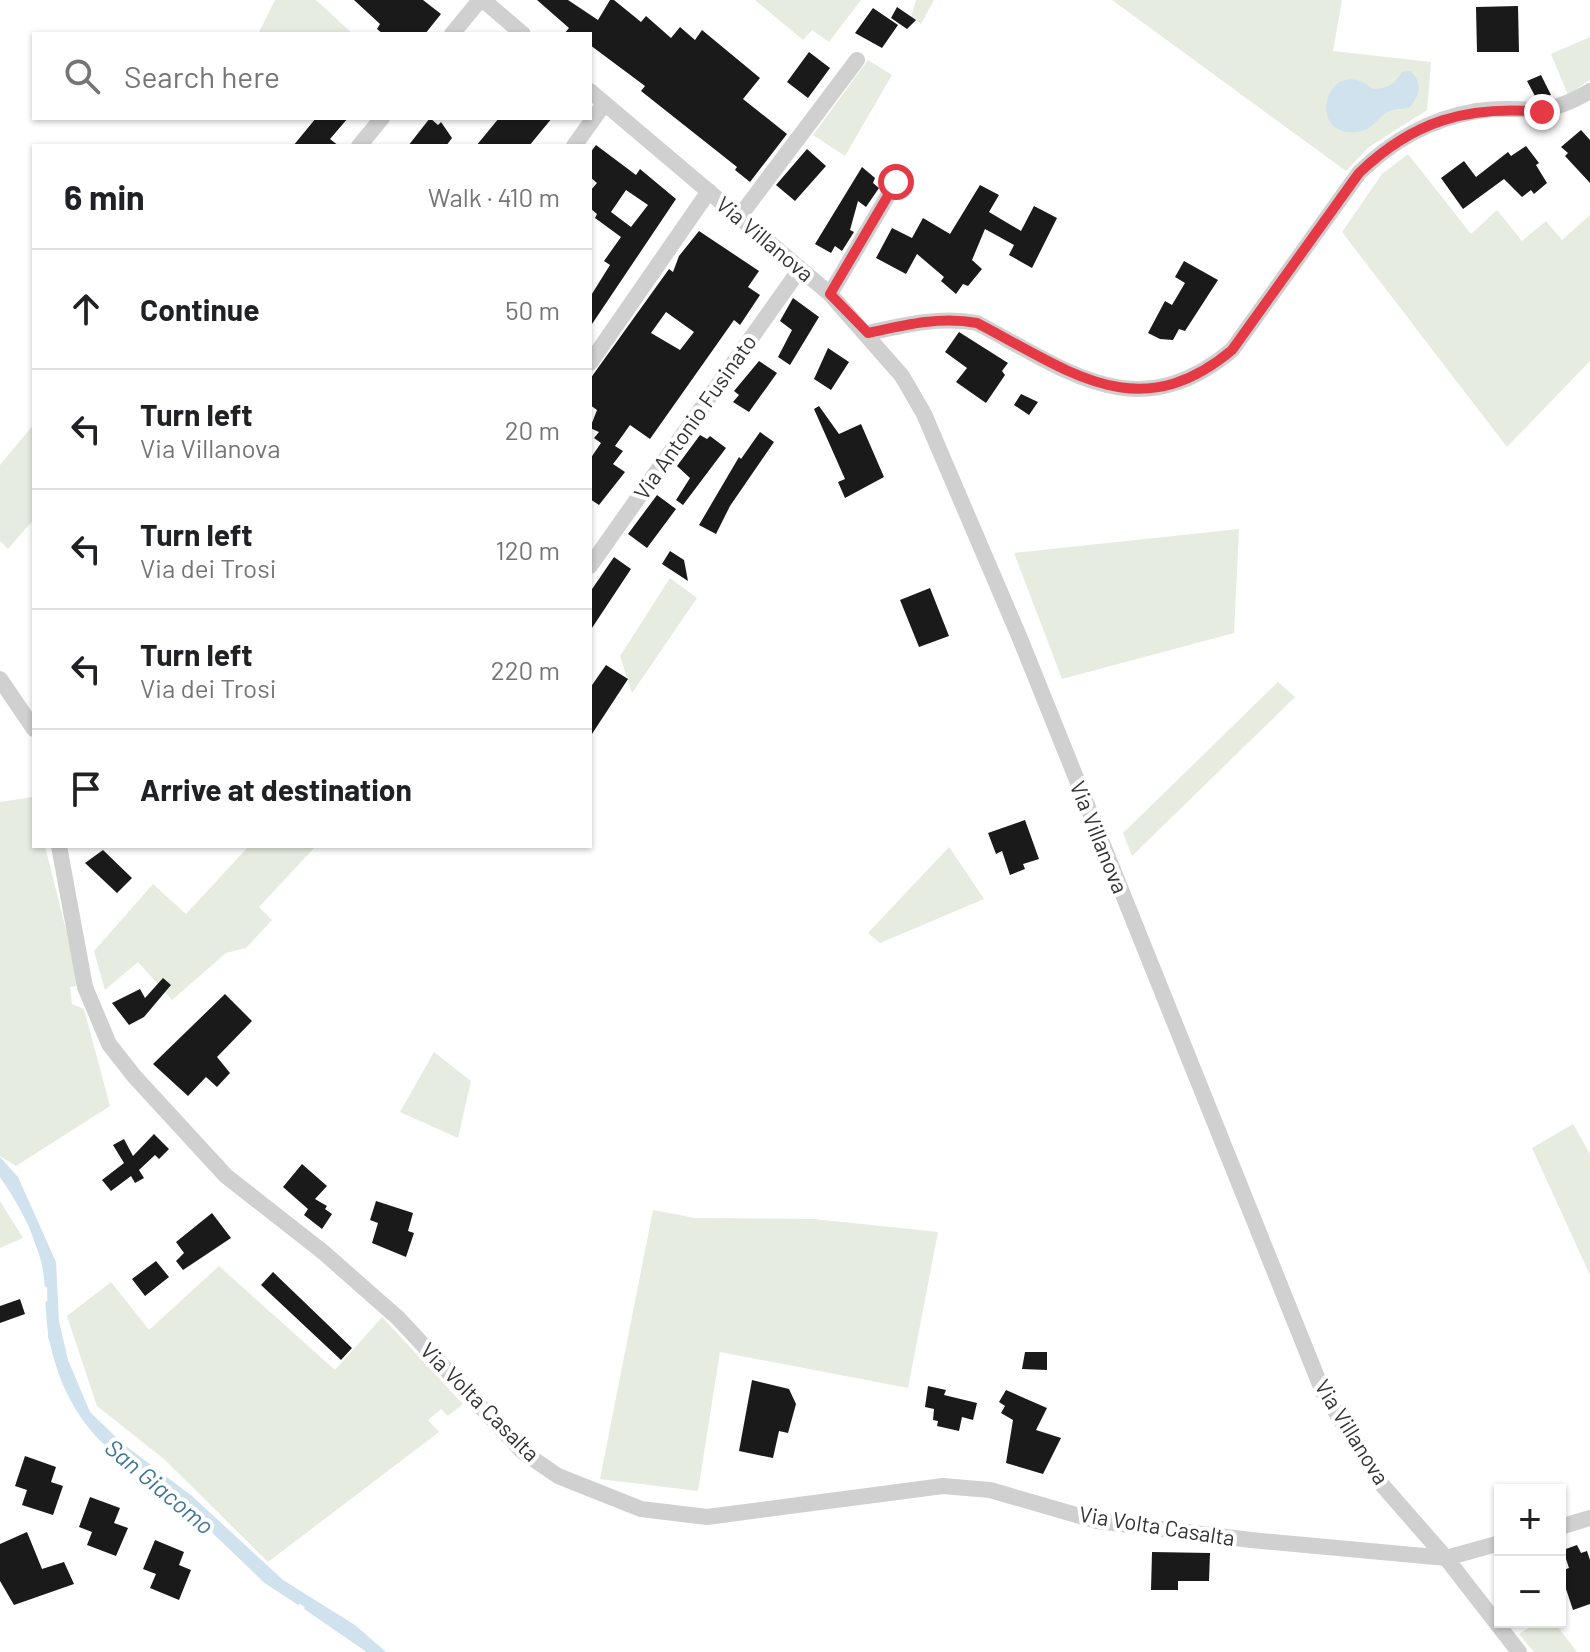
<!DOCTYPE html>
<html lang="en">
<head>
<meta charset="utf-8">
<style>
	:root { --surface:#fff; --page:#f2f2f2; --text:#202124; --muted:#757577; --line:#e0e0e0 }
	body { margin:0; font-family:Barlow,sans-serif; background:var(--page); color:var(--text) }
	.controls { position:absolute; right:24px; bottom:24px; display:grid; overflow:hidden; border-radius:0px; box-shadow:0 2px 6px #0004 }
	.controls button { width:72px; height:72px; display:grid; place-items:center; padding:0; border:0; border-bottom:2px solid var(--line); background:var(--surface); color:var(--text); font:40px sans-serif }
	.stop { position:absolute; width:24px; height:24px; margin:-18px; border:6px solid #e63946; border-radius:50%; background:#fff }
	.stop.end { background:#e63946; border-color:#fff; box-shadow:0 2px 8px #0008 }
	.list { margin:0; padding:0; list-style:none }
	h2 { display:flex; justify-content:space-between; align-items:center; height:104px; margin:0; padding:0 32px; font-size:34px }
	h2 small { font-size:26px; font-weight:400; color:var(--muted) }
	.list li { display:grid; grid-template-columns:52px 1fr auto; gap:24px; align-items:center; box-sizing:border-box; height:120px; padding:0 32px; border-top:2px solid var(--line) }
	.list b { display:block; font-size:30px; white-space:nowrap }
	.list p { margin:0; font-size:26px; white-space:nowrap; color:var(--muted) }
	.list em { font-size:26px; font-style:normal; color:var(--muted) }
	.icon { flex:none; width:44px; height:44px; fill:none; stroke:currentColor; stroke-width:2; stroke-linecap:round; stroke-linejoin:round }
	.map { position:relative; flex:none; width:1590px; height:1652px; overflow:hidden }
	.search { position:absolute; background:var(--surface); box-shadow:0 2px 6px #0004; left:32px; top:32px; width:560px; height:88px; display:flex; align-items:center; gap:20px; box-sizing:border-box; padding:0 28px; border-radius:0px; color:var(--muted); font-size:30px }
	.panel { position:absolute; background:var(--surface); box-shadow:0 2px 6px #0004; left:32px; top:144px; width:560px; height:704px; border-radius:0px }
	.map>svg:first-child { display:block }
	.green { fill:#e6ecdf }
	.water { fill:#cfe2ee }
	.lines { fill:none; stroke-linecap:round; stroke-linejoin:round }
	.stream { stroke:#cfe2ee; stroke-width:5 }
	.building { fill:#1a1a1a; fill-rule:evenodd }
	.minor { stroke:#d0d0d0; stroke-width:16 }
	.route { stroke:#e63946; stroke-width:10 }
	.labels { text-anchor:middle; stroke-width:8; stroke-linejoin:round; paint-order:stroke }
	.street-label { font-size:22px; fill:#333; stroke:#fff }
	.water-label { font-size:24px; font-style:italic; fill:#3f7597; stroke:#fff }
</style>
</head>
<body>
<div class="map">
<svg width="1590" height="1652" viewBox="0 0 1590 1652">
	<rect width="100%" height="100%" fill="#fff"/>
	<!-- green -->
	<path class="green" d="M275 0H316L353 34H258Z
		M755 0H861L829 42 812 30 803 40Z
		M916 0H934L921 24 911 17Z
		M1112 0H1342L1333 51 1431 62 1427 110 1369 147 1346 171Z
		M1590 37V80L1568 95 1551 54Z
		M868 60 892 75 845 156 813 135Z
		M1408 154 1471 234 1497 210 1522 241 1546 221 1562 240 1590 215V361L1507 447 1342 232 1382 174Z
		M34 424V519L8 549 0 541V465Z
		M1239 529 1234 633 1062 679 1014 553Z
		M670 578 697 598 632 693 620 656Z
		M1278 682 1295 697 1132 856 1123 833Z
		M33 797 34 846H45L74 962 76 986 70 987 72 1004 84 1009 110 1106 16 1166 0 1156V802Z
		M249 846H316L259 907 272 920 246 948 226 953 172 1000 138 962 105 990 94 951 153 884 186 914Z
		M949 847 984 899 880 943 868 933Z
		M434 1052 471 1081 458 1138 400 1112Z
		M1573 1124 1590 1154V1275L1532 1148Z
		M0 1201 23 1238 0 1248Z
		M653 1210 695 1218 814 1219 938 1232 908 1388 720 1352 698 1491 600 1479Z
		M219 1266 335 1370 382 1317 463 1404 448 1416 441 1409 428 1420 439 1432 268 1562 165 1460 97 1406 67 1316 111 1282 149 1330Z
		M1538 1622H1554L1577 1652H1534L1519 1634Z"/>
	<!-- water -->
	<path class="water" d="M1411 71C1422 83 1421 94 1410 107 1403 110 1399 108 1392 110 1378 114 1376 130 1356 132 1304 137 1327 51 1373 89 1387 89 1395 84 1402 72Z
		M0 1157 18 1177 56 1262 59 1321 68 1360 90 1412 122 1443 192 1496 283 1580 355 1625 386 1652H371L266 1581 163 1485 100 1438 77 1406 57 1364 48 1337 47 1277 28 1223 0 1173Z"/>
	<g class="lines">
		<!-- stream -->
		<path class="stream" d="M0 1173C22 1203 46 1248 47 1285
			M48 1303C49 1351 66 1401 100 1437 111 1449 127 1458 141 1468
			M149 1474 207 1525
			M215 1532 266 1581 298 1602
			M307 1608 371 1652"/>
	</g>
	<!-- building -->
	<path class="building" d="M354 0H423L441 14 425 34H383L377 29 380 24Z
		M537 0H568L598 20 610 0H614L641 22 646 16 671 38 680 27 695 40 702 30 760 78 743 99 787 134 750 182 735 170 737 167 641 91 645 86 590 45V34H564L569 28Z
		M1518 6 1519 52H1477L1476 7Z
		M897 7 916 20 907 29 891 18Z
		M873 8 898 25 882 48 855 33Z
		M809 52 830 68 808 98 787 82Z
		M1541 75 1551 95 1536 98 1527 81Z
		M316 118H348L330 139 339 146H293Z
		M430 118 438 125 441 122 452 138 446 146H408Z
		M499 118H552L529 146H476Z
		M1581 130 1590 140V183L1565 156 1568 153 1561 147Z
		M596 145 636 175 640 169 676 199 590 327V297L610 265 604 261 621 237 595 218 597 214 590 208V191L597 183 590 177V153ZM626 190 648 205 631 227 611 212Z
		M1526 146 1539 163 1536 165 1547 183 1534 194 1531 190 1522 197 1504 179 1463 209 1441 178 1464 161 1476 177 1508 152 1511 156Z
		M807 149 826 166 795 201 776 185Z
		M862 167 875 178 873 183 879 188 866 207 858 201 850 230 854 232 842 251 835 246 831 253 815 244Z
		M980 185 999 195 989 212 1021 231 1034 206 1057 218 1032 268 1009 255 1014 245 985 229 972 260 982 269 968 286 963 284 956 294 941 281 944 277 917 254 906 274 876 258 892 228 912 238 923 218 950 234Z
		M699 231 759 271 748 287 760 295 740 325 734 320 650 439 630 425 615 446 623 451 613 464 625 472 599 505 590 499V459L601 443 594 438 599 432 590 428 597 410 590 405V379L669 269 673 272 679 256ZM666 312 694 332 680 350 651 333Z
		M1184 261 1218 280 1185 331 1179 329 1173 340 1160 339 1148 333 1165 301 1172 305 1185 283 1175 277Z
		M793 298 819 317 790 365 778 357 792 330 780 321Z
		M959 332 1008 363 1002 371 1005 375 986 403 956 382 967 368 945 352Z
		M828 348 849 362 831 390 814 379Z
		M759 361 777 373 749 412 733 402 739 395 734 391Z
		M1021 394 1038 402 1029 415 1014 405Z
		M819 406 839 434 861 424 884 477 845 498 838 482 845 479 814 409Z
		M760 432 774 442 730 506 716 534 699 525 739 457 741 459Z
		M700 435 707 439 710 436 726 448 683 505 676 500 690 478 677 466Z
		M657 495 676 509 647 548 628 534Z
		M670 551 684 560 688 581 662 564Z
		M614 557 631 569 590 631V592Z
		M930 588 949 636 919 647 900 600Z
		M606 665 628 679 590 737V688Z
		M1025 820 1039 859 1023 864 1025 869 1010 875 1002 851 996 854 988 833Z
		M103 850 132 878 117 893 85 863Z
		M163 978 171 985 144 1017 129 1025 112 1003 140 989 145 998Z
		M225 994 252 1021 217 1057 230 1073 217 1087 206 1077 188 1096 153 1064Z
		M154 1134 169 1149 159 1159 155 1155 139 1170 144 1178 135 1183 131 1176 111 1191 102 1180 124 1163 113 1145 124 1139 133 1156Z
		M302 1164 327 1186 315 1199 327 1206 325 1209 332 1214 322 1229 304 1215 308 1209 283 1187Z
		M376 1201 413 1213 408 1231 414 1233 406 1257 372 1243 378 1223 370 1220Z
		M212 1213 231 1238 183 1270 176 1261 184 1253 176 1242Z
		M156 1261 169 1277 145 1296 132 1279Z
		M273 1272 352 1348 341 1360 261 1285Z
		M20 1299 25 1314 0 1323V1306Z
		M1025 1352H1047V1370L1022 1369Z
		M752 1380 789 1389 796 1404 788 1433 779 1431 773 1458 739 1451Z
		M928 1386 946 1390 944 1395 977 1403 973 1420 962 1417 959 1431 937 1426 938 1421 933 1420 934 1409 925 1407Z
		M1006 1390 1047 1408 1036 1430 1061 1438 1043 1474 1006 1463 1013 1420 1001 1413 1005 1406 999 1402Z
		M25 1456 56 1467 51 1482 63 1486 53 1515 22 1505 27 1490 15 1486Z
		M90 1497 120 1508 114 1523 128 1528 116 1556 87 1545 92 1532 79 1527Z
		M27 1532 42 1569 64 1562 74 1584 14 1605 0 1581V1544Z
		M155 1540 184 1552 179 1565 191 1570 179 1600 150 1588 156 1574 143 1569Z
		M1577 1545 1581 1553 1587 1551 1590 1560V1604L1573 1610 1560 1571 1569 1568 1563 1550Z
		M1152 1552 1210 1553 1209 1581H1178V1590H1151Z"/>
	<g class="lines">
		<!-- minor -->
		<path class="minor" d="M483 0 523 34
			M452 34 480 0
			M590 91 830 294 902 376 924 414 1019 636 1323 1392 1383 1486 1446 1558 1519 1652
			M359 146 382 118
			M574 146 604 104
			M739 217 857 60
			M830 294 896 182
			M868 333C904 325 940 316 977 323 1068 371 1137 429 1232 350L1359 173C1393 140 1430 119 1477 111 1529 103 1538 122 1590 91
			M590 363 709 191
			M590 566 800 269
			M0 679 34 729
			M59 846 85 987 109 1044 134 1076 226 1176 323 1252 398 1318 523 1452 558 1476 641 1509 707 1517 943 1486 990 1490 1097 1521 1251 1540 1446 1558 1500 1543
			M1560 1527 1590 1518"/>
	</g>
	<g class="lines">
		<!-- route -->
		<path class="route" d="M896 182 830 294 868 333C904 325 940 316 977 323 1068 370 1138 429 1232 350L1359 173C1413 121 1467 105 1542 112"/>
	</g>
	<g class="labels">
		<!-- street labels -->
		<g class="street-label">
			<text transform="translate(765 239) rotate(40)" y="8">Via Villanova</text>
			<text transform="translate(695 417) rotate(-55)" y="8">Via Antonio Fusinato</text>
			<text transform="translate(1099 837) rotate(68)" y="8">Via Villanova</text>
			<text transform="translate(480 1402) rotate(45)" y="8">Via Volta Casalta</text>
			<text transform="translate(1352 1432) rotate(58)" y="8">Via Villanova</text>
			<text transform="translate(1157 1526) rotate(9)" y="8">Via Volta Casalta</text>
		</g>
		<!-- water labels -->
		<g class="water-label">
			<text transform="translate(159 1487) rotate(40)" y="8">San Giacomo</text>
		</g>
	</g>
</svg>
<div class="controls">
<button>+</button>
<button>−</button>
</div>
<div class="stop" style="left:896px;top:182px"></div>
<div class="stop end" style="left:1542px;top:112px"></div>
<div class="search"><svg class="icon" aria-label="search" viewBox="0 0 24 24"><circle cx="10" cy="10" r="6"/><path d="M15 15l6 6"/></svg>Search here</div>
<section class="panel">
<h2>6 min<small>Walk · 410 m</small></h2>
<ul class="list">
<li><svg class="icon" aria-label="ahead" viewBox="0 0 24 24"><path d="M12 20V5M6 11l6-6 6 6"/></svg><div><b>Continue</b></div><em>50 m</em></li>
<li><svg class="icon" aria-label="left" viewBox="0 0 24 24"><path d="M17 20v-9H6M10 6l-5 5 5 5"/></svg><div><b>Turn left</b><p>Via Villanova</p></div><em>20 m</em></li>
<li><svg class="icon" aria-label="left" viewBox="0 0 24 24"><path d="M17 20v-9H6M10 6l-5 5 5 5"/></svg><div><b>Turn left</b><p>Via dei Trosi</p></div><em>120 m</em></li>
<li><svg class="icon" aria-label="left" viewBox="0 0 24 24"><path d="M17 20v-9H6M10 6l-5 5 5 5"/></svg><div><b>Turn left</b><p>Via dei Trosi</p></div><em>220 m</em></li>
<li><svg class="icon" aria-label="arrive" viewBox="0 0 24 24"><path d="M6 21V4h12l-3 4 3 4H6"/></svg><div><b>Arrive at destination</b></div></li>
</ul>
</section>
</div>
</body>
</html>
